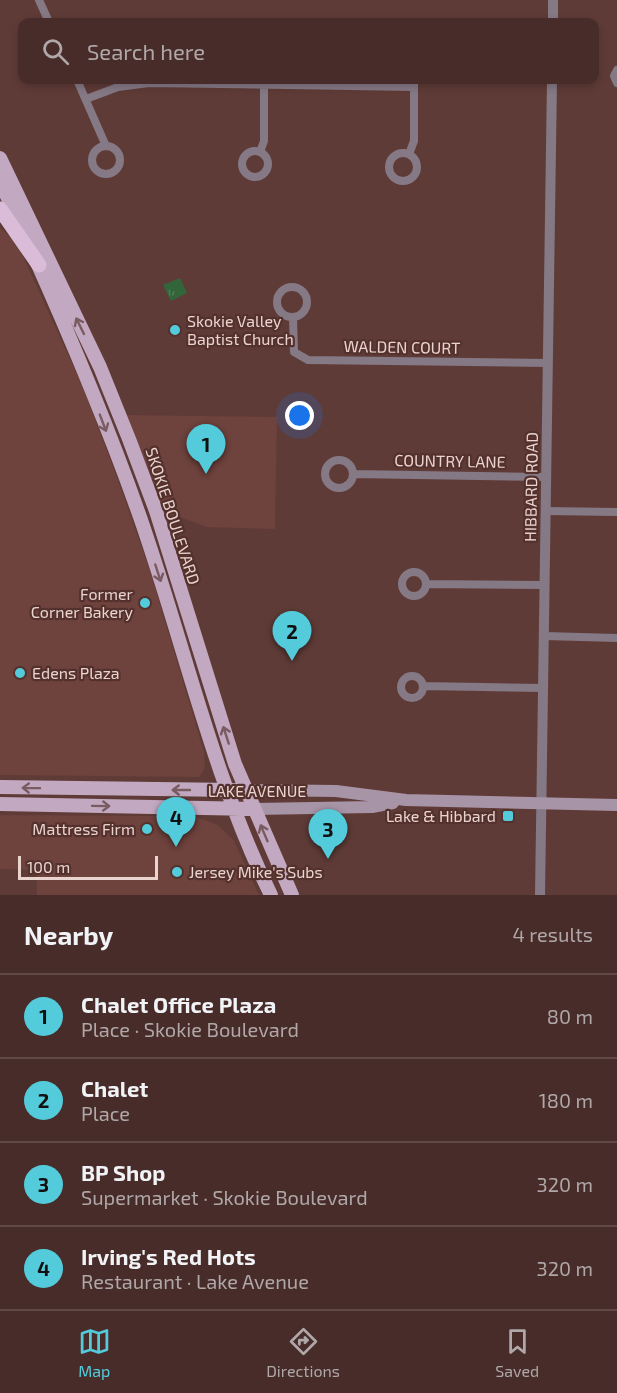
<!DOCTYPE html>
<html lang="en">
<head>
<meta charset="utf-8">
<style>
	:root { --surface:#472c29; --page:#513835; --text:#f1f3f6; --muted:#b0a7a8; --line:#5f4846; --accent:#53cbdb }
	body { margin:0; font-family:"Exo 2",sans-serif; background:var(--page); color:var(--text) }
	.scale { position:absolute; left:18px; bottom:15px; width:140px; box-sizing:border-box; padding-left:6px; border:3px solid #ead4d0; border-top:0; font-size:16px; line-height:21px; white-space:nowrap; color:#ead4d0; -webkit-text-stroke:4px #54312d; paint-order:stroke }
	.you { position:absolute; left:300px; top:416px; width:21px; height:21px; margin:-15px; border:4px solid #fff; border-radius:50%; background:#1a73e8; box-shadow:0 0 0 9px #1a73e833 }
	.badge { display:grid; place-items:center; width:39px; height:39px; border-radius:50%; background:var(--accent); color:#111; font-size:20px; font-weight:700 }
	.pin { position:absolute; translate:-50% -50px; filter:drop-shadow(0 2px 3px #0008) }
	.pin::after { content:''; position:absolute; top:32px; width:21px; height:18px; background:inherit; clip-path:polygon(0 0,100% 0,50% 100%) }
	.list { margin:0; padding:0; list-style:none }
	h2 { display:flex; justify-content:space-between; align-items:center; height:78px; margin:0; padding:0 24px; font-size:26px }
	h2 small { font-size:20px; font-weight:400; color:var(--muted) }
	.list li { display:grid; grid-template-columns:39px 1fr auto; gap:18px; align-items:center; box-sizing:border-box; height:84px; padding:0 24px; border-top:2px solid var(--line) }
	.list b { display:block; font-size:22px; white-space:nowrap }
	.list p { margin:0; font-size:20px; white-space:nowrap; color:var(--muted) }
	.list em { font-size:20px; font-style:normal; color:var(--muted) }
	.icon { flex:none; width:33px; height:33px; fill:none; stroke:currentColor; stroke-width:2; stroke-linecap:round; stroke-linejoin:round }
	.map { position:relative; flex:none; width:617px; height:895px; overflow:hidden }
	.search { position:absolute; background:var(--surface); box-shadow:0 3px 9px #0003; left:18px; right:18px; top:18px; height:66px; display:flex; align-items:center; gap:15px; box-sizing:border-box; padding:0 21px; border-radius:12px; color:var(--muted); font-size:22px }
	.sheet { height:414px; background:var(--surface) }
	nav { display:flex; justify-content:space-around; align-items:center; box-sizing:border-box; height:84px; border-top:2px solid var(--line); background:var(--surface); font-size:16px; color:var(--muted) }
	nav a { display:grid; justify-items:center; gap:3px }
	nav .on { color:var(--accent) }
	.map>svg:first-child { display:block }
	.built { fill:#6e423d }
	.grass { fill:url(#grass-tufts) }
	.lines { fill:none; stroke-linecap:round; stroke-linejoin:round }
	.minor { stroke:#857985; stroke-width:8 }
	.tertiary { stroke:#857985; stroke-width:10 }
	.secondary { stroke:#a894a7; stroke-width:12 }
	.primary { stroke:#c2a9c1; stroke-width:14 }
	.motorway { stroke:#dabcd9; stroke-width:15 }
	.oneway { stroke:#7a5b61 }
	.poi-dot { fill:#53cbdb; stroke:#54312d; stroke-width:2 }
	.labels { text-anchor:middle; stroke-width:4.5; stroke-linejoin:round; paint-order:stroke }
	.poi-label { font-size:16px; fill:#ead4d0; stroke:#54312d; text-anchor:start }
	.street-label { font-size:16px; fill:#ead4d0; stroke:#54312d }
</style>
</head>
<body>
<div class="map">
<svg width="617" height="895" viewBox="0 0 617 895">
	<defs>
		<pattern id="grass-tufts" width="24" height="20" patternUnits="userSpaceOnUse" patternTransform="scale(1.5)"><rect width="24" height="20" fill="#32653a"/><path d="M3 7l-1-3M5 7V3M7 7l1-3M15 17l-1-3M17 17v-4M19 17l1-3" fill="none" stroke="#507a55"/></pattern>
	</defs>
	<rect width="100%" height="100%" fill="#5f3b37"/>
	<!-- built -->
	<path class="built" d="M0 228 16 241 85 392 123 494 150 571 204 752 205 768 199 777 0 775Z
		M125 415 277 417 275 529 207 527 180 517 165 522Z
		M0 815 154 816 195 817 208 821 218 825 234 841 259 895H37V870L0 869Z"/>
	<!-- grass -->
	<path class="grass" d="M180 278 187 293 171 301 163 285Z"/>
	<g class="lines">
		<!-- minor -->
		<path class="minor" d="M39 0 49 22
			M617 70 614 76 617 83
			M77 80 106 146
			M86 99 118 87 149 83 414 87
			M92 160a14 14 0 1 1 28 0a14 14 0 1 1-28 0Z
			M242 164a13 13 0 1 1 26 0a13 13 0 1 1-26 0Z
			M260 152 264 141V85
			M389 167a14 14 0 1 1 28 0a14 14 0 1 1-28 0Z
			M409 154 414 141V80
			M277 302a15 15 0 1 1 30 0a15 15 0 1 1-30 0Z
			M293 317 294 352 308 360 548 363
			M325 474a14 14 0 1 1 28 0a14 14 0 1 1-28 0Z
			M353 474 546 477
			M546 511 616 512
			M402 584a12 12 0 1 1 24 0a12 12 0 1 1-24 0Z
			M426 584 545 585
			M544 636 617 638
			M401 687a11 11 0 1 1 22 0a11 11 0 1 1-22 0Z
			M423 686 543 688"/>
		<!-- tertiary -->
		<path class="tertiary" d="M553 22V0
			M540 895 552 80"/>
		<!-- secondary -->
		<path class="secondary" d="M246 790 336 791 406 800 617 805
			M254 809 372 807 393 803"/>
		<!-- primary -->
		<path class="primary" d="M0 158 100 367 129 439 156 511 235 764 292 895
			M0 181C51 291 100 403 140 517 184 643 212 775 271 895
			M0 787 235 790
			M0 804 254 809"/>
		<!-- motorway -->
		<path class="motorway" d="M0 209 39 265"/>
	</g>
	<!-- one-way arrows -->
	<defs><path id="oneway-shaft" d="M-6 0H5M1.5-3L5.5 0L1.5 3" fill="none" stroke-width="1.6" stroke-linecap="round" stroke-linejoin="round" transform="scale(1.5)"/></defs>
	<g class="oneway">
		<use href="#oneway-shaft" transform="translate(80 326) rotate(-116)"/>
		<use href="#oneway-shaft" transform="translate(103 423) rotate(69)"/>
		<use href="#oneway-shaft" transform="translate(158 573) rotate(72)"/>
		<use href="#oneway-shaft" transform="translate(226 735) rotate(-108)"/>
		<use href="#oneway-shaft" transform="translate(31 788) rotate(-179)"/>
		<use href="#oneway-shaft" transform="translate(181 790) rotate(-180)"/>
		<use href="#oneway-shaft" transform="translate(101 806) rotate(1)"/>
		<use href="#oneway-shaft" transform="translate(264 833) rotate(-113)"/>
	</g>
	<!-- markers -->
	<g class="poi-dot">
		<circle cx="175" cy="330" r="6"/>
		<circle cx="145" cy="603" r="6"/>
		<circle cx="20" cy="673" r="6"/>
		<rect x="502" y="810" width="12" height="12" rx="3"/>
		<circle cx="147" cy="829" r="6"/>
		<circle cx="177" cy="872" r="6"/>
	</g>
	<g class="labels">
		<!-- poi labels -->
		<g class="poi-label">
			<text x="187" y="327">Skokie Valley<tspan x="187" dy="18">Baptist Church</tspan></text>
			<text x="133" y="600" text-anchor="end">Former<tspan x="133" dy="18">Corner Bakery</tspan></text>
			<text x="32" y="679">Edens Plaza</text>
			<text x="496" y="822" text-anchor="end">Lake &amp; Hibbard</text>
			<text x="135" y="835" text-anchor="end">Mattress Firm</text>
			<text x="189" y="878">Jersey Mike's Subs</text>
		</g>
		<!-- street labels -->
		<g class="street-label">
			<text transform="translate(402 347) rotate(1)" y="6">WALDEN COURT</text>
			<text transform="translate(450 461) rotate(1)" y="6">COUNTRY LANE</text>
			<text transform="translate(531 487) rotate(-89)" y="6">HIBBARD ROAD</text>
			<text transform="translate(173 516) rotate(72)" y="6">SKOKIE BOULEVARD</text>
			<text x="257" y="797">LAKE AVENUE</text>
		</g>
	</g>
</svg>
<div class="scale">100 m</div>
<div class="you"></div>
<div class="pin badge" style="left:206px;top:474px">1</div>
<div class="pin badge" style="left:292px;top:661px">2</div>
<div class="pin badge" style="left:328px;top:859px">3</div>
<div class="pin badge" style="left:176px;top:847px">4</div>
<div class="search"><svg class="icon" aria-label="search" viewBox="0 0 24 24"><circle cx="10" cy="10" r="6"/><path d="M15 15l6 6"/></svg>Search here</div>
</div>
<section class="sheet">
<h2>Nearby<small>4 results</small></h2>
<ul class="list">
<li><span class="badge">1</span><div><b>Chalet Office Plaza</b><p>Place · Skokie Boulevard</p></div><em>80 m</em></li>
<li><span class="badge">2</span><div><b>Chalet</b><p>Place</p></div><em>180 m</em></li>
<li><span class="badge">3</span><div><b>BP Shop</b><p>Supermarket · Skokie Boulevard</p></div><em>320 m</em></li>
<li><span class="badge">4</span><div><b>Irving's Red Hots</b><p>Restaurant · Lake Avenue</p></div><em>320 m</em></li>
</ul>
</section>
<nav>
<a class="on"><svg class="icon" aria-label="map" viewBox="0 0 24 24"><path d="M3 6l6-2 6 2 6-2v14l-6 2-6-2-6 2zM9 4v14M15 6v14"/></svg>Map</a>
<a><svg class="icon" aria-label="directions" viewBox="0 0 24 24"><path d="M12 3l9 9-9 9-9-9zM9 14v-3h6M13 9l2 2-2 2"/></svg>Directions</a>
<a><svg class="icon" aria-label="saved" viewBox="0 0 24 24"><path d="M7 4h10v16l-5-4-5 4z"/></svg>Saved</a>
</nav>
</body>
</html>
